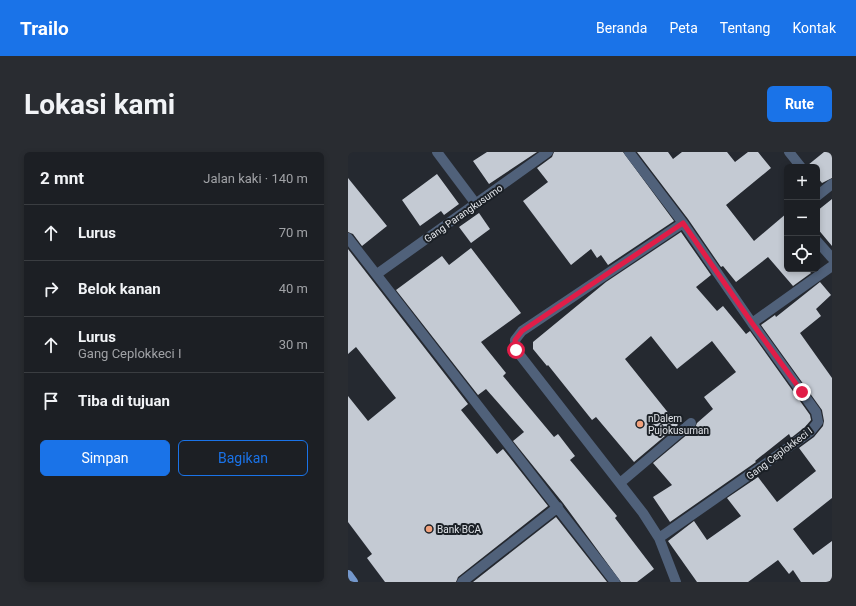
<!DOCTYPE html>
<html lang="id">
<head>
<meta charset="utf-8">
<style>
	:root { --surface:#1c1f24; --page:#292c31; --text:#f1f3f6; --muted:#a0a2a6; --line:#3a3d41; --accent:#1a73e8 }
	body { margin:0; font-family:Roboto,sans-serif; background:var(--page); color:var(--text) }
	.controls { position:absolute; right:12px; top:12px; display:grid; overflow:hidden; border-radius:6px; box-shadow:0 2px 6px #0003 }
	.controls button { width:36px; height:36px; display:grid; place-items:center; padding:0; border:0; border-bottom:1px solid var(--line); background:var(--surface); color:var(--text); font:20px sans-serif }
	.stop { position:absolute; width:12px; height:12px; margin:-9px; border:3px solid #e11d48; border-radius:50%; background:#fff }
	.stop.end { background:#e11d48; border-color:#fff; box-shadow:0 1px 4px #0008 }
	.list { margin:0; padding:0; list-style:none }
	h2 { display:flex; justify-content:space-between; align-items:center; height:52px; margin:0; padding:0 16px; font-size:17px }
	h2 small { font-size:13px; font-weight:400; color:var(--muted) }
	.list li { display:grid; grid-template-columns:26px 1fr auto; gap:12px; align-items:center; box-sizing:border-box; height:56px; padding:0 16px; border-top:1px solid var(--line) }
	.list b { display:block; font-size:15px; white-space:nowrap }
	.list p { margin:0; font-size:13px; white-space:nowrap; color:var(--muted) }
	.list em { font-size:13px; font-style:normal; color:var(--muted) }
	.actions { display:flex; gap:8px; padding:12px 16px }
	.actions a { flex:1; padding:9px 0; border:1px solid var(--accent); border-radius:6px; text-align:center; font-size:14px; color:var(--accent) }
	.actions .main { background:var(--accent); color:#fff }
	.icon { flex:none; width:22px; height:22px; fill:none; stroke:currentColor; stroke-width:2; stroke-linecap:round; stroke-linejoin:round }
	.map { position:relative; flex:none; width:484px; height:430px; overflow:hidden; border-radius:6px }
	header { display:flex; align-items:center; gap:24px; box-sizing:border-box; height:56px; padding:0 20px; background:var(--accent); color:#fff }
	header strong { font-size:19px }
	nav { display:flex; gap:22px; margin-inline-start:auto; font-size:14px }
	.intro { display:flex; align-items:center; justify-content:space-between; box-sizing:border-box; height:96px; padding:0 24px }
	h1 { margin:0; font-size:28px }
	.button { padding:10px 18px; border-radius:6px; background:var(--accent); color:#fff; font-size:14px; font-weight:700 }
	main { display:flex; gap:24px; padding:0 24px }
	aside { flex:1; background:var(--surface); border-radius:6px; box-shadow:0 2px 6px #0003 }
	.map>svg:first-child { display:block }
	.building { fill:#c4cad3 }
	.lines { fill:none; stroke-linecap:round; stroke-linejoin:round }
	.street { stroke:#50617a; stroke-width:10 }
	.primary { stroke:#7498cc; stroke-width:10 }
	.route { stroke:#e11d48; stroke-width:5 }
	.poi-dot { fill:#f1a17c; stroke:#1b2026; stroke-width:1.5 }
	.labels { text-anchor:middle; stroke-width:4; stroke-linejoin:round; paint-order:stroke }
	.street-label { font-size:10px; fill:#e0e3e8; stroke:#1b2026 }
	.poi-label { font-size:10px; fill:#e0e3e8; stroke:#1b2026; text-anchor:start }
</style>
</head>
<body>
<header>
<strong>Trailo</strong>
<nav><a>Beranda</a><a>Peta</a><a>Tentang</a><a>Kontak</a></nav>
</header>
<div class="intro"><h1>Lokasi kami</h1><a class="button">Rute</a></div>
<main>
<aside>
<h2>2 mnt<small>Jalan kaki · 140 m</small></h2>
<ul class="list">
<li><svg class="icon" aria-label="ahead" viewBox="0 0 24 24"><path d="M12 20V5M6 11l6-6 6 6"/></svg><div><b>Lurus</b></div><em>70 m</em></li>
<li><svg class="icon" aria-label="right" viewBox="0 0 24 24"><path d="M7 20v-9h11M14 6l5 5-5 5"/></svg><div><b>Belok kanan</b></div><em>40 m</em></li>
<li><svg class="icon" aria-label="ahead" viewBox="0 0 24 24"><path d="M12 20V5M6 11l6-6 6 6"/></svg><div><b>Lurus</b><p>Gang Ceplokkeci I</p></div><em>30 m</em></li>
<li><svg class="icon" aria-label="arrive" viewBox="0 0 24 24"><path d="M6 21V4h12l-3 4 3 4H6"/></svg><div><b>Tiba di tujuan</b></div></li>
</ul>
<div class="actions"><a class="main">Simpan</a><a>Bagikan</a></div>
</aside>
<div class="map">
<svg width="484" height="430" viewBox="0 0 484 430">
	<rect width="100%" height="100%" fill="#252930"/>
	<!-- building -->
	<path class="building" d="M139 0H189L141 32 125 9Z
		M206 0H275L326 69 260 113 253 103 249 106 243 97 223 113 175 49 200 30 189 16 204 5Z
		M289 0H320L325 7 334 0H379L387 10 400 0H410L423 16 378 53 406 89 439 61V117H460L463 121 445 134 420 105 388 130 375 114 373 115 340 67Z
		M476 0H484V26L474 31 469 25V15L460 13Z
		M89 22 111 52 96 63 93 59 72 74 54 48Z
		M0 26 39 74 14 94 5 82 0 80Z
		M484 47V94L469 76V59Z
		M131 61 142 77 123 91 111 75Z
		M333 80 363 123 348 135 369 159 375 154 398 182 402 179 462 263 463 268 457 275 443 286 441 282 407 309 408 310 322 370 305 345 324 333 305 311 347 276 349 271 365 257 356 245 388 220 364 189 329 217 303 184 277 207 330 273 286 310 248 265 244 268 200 213 199 214 185 197V190L258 130Z
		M123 96 173 161 133 190 158 221 155 224 206 285 210 282 227 304 222 308 269 364 267 366 306 417 289 430H273L215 351 165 289 176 280 138 237 130 243 48 138 94 104 101 113Z
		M0 97 120 252 113 258 149 302 155 297 200 354 110 425 108 430H37L19 406 24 402 0 370V244L20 269 48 246 8 195 0 202Z
		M472 130 483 143 468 157 473 164 452 181 484 226V346L445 377 465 403 484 389V430H453L445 418 441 422 430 408 400 430H349L320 389 346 369 359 388 393 364 379 346 410 325 429 350 468 319 451 296 466 285 475 274 476 269 474 258 413 173 427 163 428 165Z
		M208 365 259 430H125Z"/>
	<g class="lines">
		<!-- street -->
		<path class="street" d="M89 0 128 52
			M281 0 335 71 174 179 167 188 168 198 295 361 311 386 328 430
			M441 0 453 15
			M469 44 484 32
			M335 71 404 171
			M0 86 267 430
			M469 89 484 106
			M29 122 200 0
			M272 331 343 271
			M311 386 417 312 462 280 470 270 468 260 404 171 484 114
			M114 430 210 355"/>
		<!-- primary -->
		<path class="primary" d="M0 423 5 430"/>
	</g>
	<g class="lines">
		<!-- route -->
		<path class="route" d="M168 198 167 188 174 179 335 71 404 171 454 240"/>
	</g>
	<!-- markers -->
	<g class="poi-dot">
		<circle cx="292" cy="272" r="4"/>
		<circle cx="81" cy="377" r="4"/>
	</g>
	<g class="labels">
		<!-- street labels -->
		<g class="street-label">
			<text transform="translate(115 61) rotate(-35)" y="4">Gang Parangkusumo</text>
			<text transform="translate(431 301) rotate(-37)" y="4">Gang Ceplokkeci I</text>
		</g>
		<!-- poi labels -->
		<g class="poi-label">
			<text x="300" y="270">nDalem<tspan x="300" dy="12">Pujokusuman</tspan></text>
			<text x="89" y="381">Bank BCA</text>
		</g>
	</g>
</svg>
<div class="controls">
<button>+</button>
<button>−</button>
<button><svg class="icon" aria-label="locate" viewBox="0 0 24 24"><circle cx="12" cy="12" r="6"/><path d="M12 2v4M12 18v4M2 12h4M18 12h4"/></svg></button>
</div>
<div class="stop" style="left:168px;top:198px"></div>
<div class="stop end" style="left:454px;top:240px"></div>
</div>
</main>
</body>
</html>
